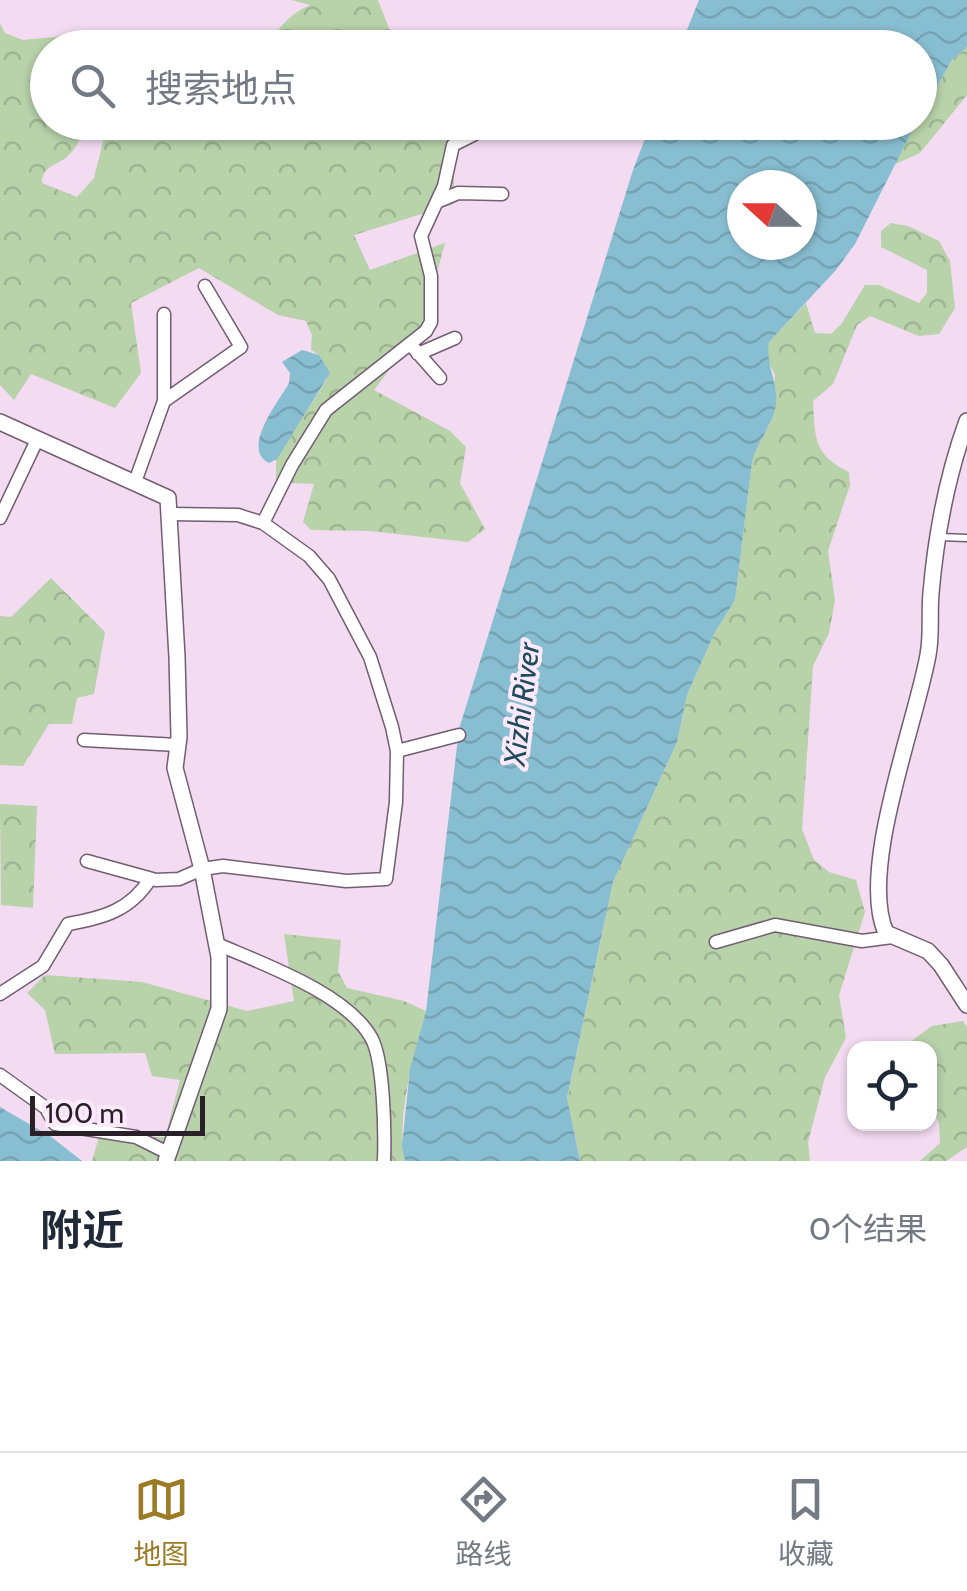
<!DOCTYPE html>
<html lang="zh">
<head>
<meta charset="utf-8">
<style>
	:root { --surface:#fff; --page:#f6f6f7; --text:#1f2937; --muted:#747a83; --line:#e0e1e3; --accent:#9b7b25 }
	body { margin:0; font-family:Cabin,"Noto Sans SC",sans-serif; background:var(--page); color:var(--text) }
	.controls { position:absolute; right:30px; bottom:30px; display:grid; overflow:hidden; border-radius:20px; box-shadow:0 2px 8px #0004 }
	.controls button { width:90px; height:90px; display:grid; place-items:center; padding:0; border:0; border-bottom:2px solid var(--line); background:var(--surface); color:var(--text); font:50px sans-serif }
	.compass { position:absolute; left:727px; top:170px; width:90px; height:90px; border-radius:50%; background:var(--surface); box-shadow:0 2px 8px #0004; rotate:291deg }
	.scale { position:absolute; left:30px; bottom:25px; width:175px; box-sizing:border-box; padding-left:10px; border:5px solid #292028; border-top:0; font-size:28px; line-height:35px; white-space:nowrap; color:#292028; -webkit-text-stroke:8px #fde9fc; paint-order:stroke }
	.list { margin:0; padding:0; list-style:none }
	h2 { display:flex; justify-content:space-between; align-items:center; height:130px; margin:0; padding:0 40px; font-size:42px }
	h2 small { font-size:32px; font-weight:400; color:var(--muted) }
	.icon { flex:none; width:55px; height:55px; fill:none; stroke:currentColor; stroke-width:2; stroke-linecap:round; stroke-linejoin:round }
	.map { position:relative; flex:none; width:967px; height:1161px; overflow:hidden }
	.search { position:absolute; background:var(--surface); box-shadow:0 2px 8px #0004; left:30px; right:30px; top:30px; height:110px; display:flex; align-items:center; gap:25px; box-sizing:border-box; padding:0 35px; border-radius:55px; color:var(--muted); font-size:38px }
	.sheet { height:290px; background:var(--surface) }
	nav { display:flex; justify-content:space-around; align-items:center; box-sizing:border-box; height:140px; border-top:2px solid var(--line); background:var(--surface); font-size:28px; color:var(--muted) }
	nav a { display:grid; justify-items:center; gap:5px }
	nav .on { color:var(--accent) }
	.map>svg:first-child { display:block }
	.forest { fill:url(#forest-crowns) }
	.water { fill:url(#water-waves); fill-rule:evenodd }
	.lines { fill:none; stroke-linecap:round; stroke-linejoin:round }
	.service-casing { stroke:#725d71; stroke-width:9 }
	.minor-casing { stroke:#725d71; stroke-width:15 }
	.tertiary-casing { stroke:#725d71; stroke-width:18 }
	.service { stroke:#fff; stroke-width:6 }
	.minor { stroke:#fff; stroke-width:12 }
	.tertiary { stroke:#fff; stroke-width:15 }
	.labels { text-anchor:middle; stroke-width:8; stroke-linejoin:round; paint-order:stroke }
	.water-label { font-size:30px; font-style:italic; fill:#1e4c5a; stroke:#fde9fc }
</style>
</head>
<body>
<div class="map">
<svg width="967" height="1161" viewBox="0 0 967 1161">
	<defs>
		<pattern id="forest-crowns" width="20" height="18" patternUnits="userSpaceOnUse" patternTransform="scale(2.5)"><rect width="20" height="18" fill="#b8d2aa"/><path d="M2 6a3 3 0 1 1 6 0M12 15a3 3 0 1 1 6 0" fill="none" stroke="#9eb492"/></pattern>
		<pattern id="water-waves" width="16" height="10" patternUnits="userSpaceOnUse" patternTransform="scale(2.5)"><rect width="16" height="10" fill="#88bed1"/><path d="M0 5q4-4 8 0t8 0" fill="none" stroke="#75a3b3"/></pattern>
	</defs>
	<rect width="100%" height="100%" fill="#f3dbf1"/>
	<!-- forest -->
	<path class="forest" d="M291 0H378L390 31 412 47H270C278 26 289 15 310 5Z
		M0 23 5 33 23 40 75 35 109 47 48 48V122L85 123C82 134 79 145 70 154 59 166 42 164 42 183L77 197 94 178 104 138 129 124 454 123V204L354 235 370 270 445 243 423 325 374 390 450 431 466 447 460 483 485 529 468 542 370 531 311 530 303 522 314 484 276 482V459L327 379 319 355 311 350 312 335 306 321 278 315 199 268 131 303 141 373 115 408 31 374 14 400 0 385Z
		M967 47V95L920 153 893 165 952 60Z
		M891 223 908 226 939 241 950 261 955 308 939 334 919 336 870 316 857 325 833 384 813 401C815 437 813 455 849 472L850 485 828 551 835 600 829 633 813 666 802 829 814 860 829 872 856 880 865 912 839 995 846 1038 825 1077 808 1142 810 1161H580L567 1099 613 882 677 742 687 695 715 632 735 600 752 463 755 447 770 424 775 375 766 357 769 342 806 303 815 333 831 334 842 323 865 285H879L919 303 927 293V270L881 247V231Z
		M51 578 105 632 94 694 77 698 72 724H49L23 766 0 765V616L11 617Z
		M0 804 37 806 33 908 1 905Z
		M284 934 341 940 338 971 347 988 404 1001 426 1011C414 1055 396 1116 405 1161H92L99 1137H165L180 1080 152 1076 145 1053 55 1054 45 1010 27 993 45 975 142 982 247 1011 294 1001Z
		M963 1021 967 1027V1147L946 1161H920L940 1143 939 1123 930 1105V1048H907V1044L932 1026Z"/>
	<!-- water -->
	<path class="water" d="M699 0H967V47L952 60 920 116V48L680 47Z
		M651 123H916L855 244 836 270 769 342C765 364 778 381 776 404 773 426 756 442 752 463L735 600 715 632 687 695 677 742 613 882 567 1098 580 1161H405L402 1146 410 1069 426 1011 459 729 633 170ZM742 185H802V245H742Z
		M302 350 319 355 330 373 277 459 269 463C240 449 279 401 289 383L290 373 282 362Z
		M0 1107 50 1136 82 1161H0Z"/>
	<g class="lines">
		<defs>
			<path id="service" d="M940 537 967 538"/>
			<path id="minor" d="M482 45 483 48
				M439 201 458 193 502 194
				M410 344 440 378
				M418 354 455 338
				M164 401 241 347 205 286
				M135 482 164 401V314
				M0 518 37 440
				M263 523 292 465 326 410 426 331 431 322V276L421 236 444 186 453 145 499 122
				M84 740 178 745
				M397 751 459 735
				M87 861 156 880 179 879 202 869 223 866 346 881 386 879 396 802 397 751 392 727 370 657 329 579 309 556 263 523 238 515 170 514
				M716 942 775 925 862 941 892 937
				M217 944C263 964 348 994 372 1039 384 1063 385 1133 384 1161
				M0 994 43 966 68 924C103 918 131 910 150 879
				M0 1075 46 1108 55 1124 136 1137 168 1153"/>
			<path id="tertiary" d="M967 421C947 476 936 535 931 593 929 614 932 635 928 655 916 723 858 871 886 933L928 951 941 965 967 1005
				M0 422 168 498 177 657 179 737 175 768 202 869 219 957V1009L166 1161"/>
		</defs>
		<!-- service casing -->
		<use href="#service" class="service-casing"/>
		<!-- minor casing -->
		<use href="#minor" class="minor-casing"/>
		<!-- tertiary casing -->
		<use href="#tertiary" class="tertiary-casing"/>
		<!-- service -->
		<use href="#service" class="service"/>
		<!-- minor -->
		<use href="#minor" class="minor"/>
		<!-- tertiary -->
		<use href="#tertiary" class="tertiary"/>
	</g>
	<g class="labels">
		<!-- water labels -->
		<g class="water-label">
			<text transform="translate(522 704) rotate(-83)" y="10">Xizhi River</text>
		</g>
	</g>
</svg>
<div class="controls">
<button><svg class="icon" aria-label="locate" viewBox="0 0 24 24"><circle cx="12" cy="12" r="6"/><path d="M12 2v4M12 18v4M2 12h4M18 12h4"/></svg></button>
</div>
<svg class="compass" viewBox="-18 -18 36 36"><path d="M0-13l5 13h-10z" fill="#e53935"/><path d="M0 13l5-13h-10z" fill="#747a83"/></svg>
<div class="scale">100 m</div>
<div class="search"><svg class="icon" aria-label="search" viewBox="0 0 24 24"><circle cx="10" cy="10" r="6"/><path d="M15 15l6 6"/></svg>搜索地点</div>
</div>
<section class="sheet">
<h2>附近<small>0个结果</small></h2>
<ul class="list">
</ul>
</section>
<nav>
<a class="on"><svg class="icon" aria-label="map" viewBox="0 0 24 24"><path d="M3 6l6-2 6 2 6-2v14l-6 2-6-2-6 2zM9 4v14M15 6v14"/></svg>地图</a>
<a><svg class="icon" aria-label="directions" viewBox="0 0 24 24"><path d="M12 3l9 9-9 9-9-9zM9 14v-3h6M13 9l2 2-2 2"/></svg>路线</a>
<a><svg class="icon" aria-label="saved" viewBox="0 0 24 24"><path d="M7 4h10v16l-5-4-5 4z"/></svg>收藏</a>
</nav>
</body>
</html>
